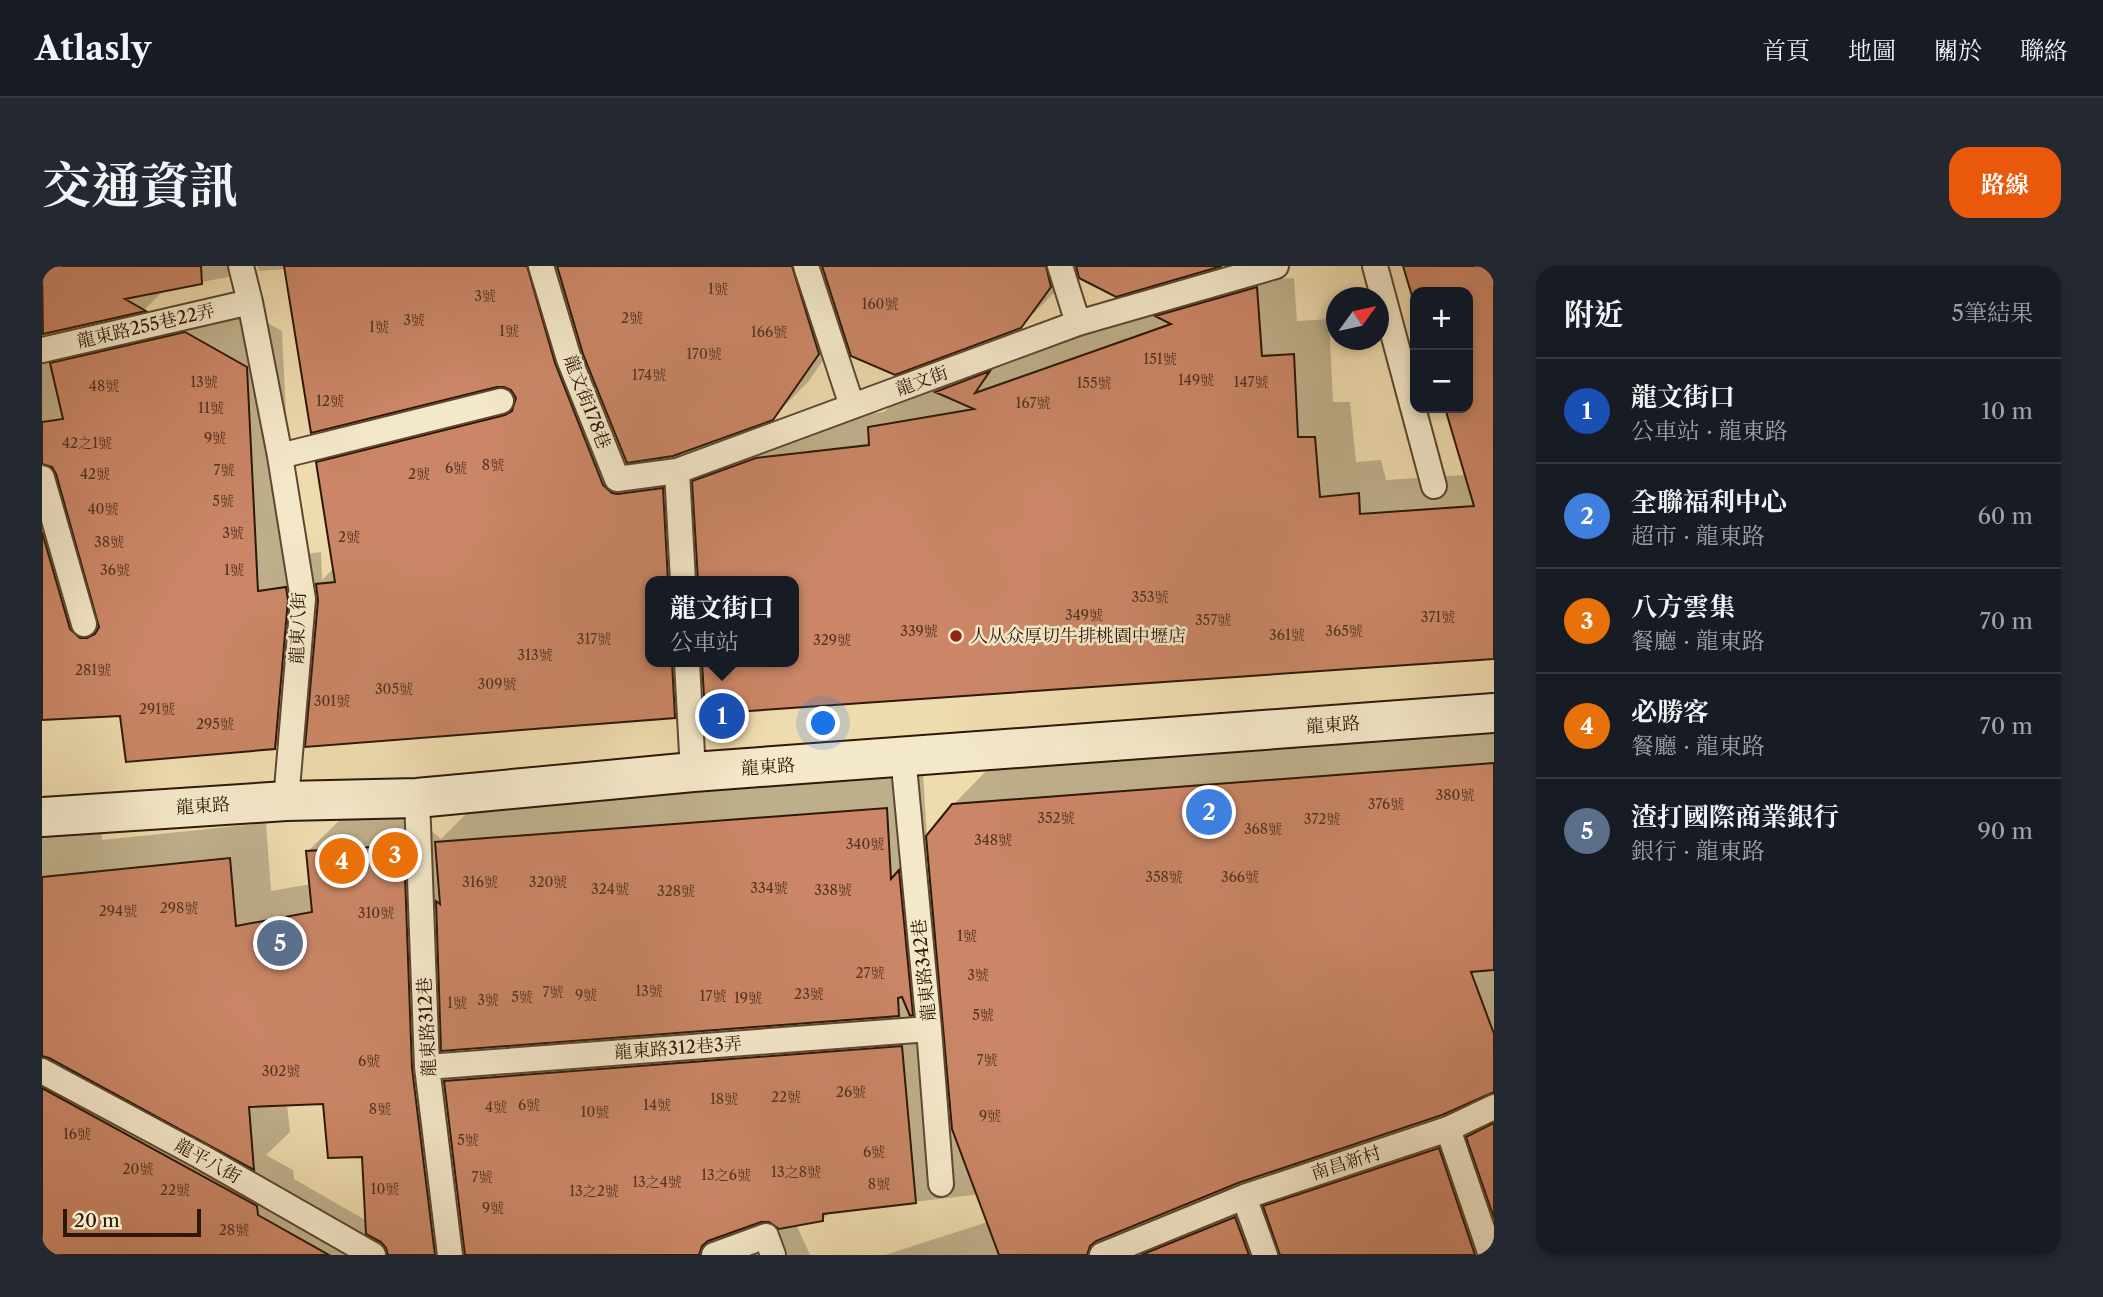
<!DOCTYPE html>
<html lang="zh-TW">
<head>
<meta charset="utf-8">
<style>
	:root { --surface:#171b24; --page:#242831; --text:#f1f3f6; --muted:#9ea1a6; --line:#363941; --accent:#ea580c }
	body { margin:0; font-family:"Libre Caslon Text","Noto Serif TC",serif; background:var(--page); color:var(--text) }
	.controls { position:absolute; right:21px; top:21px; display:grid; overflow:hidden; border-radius:14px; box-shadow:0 4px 10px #0003 }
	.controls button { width:63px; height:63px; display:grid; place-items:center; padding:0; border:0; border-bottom:2px solid var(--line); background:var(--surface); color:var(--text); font:35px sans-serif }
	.compass { position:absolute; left:1284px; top:21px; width:63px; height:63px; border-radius:50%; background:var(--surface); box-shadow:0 4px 10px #0003; rotate:57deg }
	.scale { position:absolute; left:21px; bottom:18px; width:138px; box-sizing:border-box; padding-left:7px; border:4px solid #2e1709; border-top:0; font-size:19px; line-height:24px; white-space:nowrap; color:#2e1709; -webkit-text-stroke:5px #f4e8ca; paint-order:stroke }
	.you { position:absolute; left:782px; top:458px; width:24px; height:24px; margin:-18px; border:5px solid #fff; border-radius:50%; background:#1a73e8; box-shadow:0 0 0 10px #1a73e833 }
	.badge { display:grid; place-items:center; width:46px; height:46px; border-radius:50%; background:var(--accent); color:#fff; font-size:23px; font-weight:700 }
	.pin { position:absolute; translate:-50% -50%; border:4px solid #fff; box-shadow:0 2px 7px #0006 }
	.popup { position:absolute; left:603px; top:310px; width:154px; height:91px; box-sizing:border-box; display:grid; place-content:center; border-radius:14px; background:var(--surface); filter:drop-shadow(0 2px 5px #0005); font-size:23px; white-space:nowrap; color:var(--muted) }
	.popup b { font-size:26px; color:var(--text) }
	.popup::after { content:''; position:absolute; left:50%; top:100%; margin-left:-14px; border:14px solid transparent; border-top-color:var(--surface) }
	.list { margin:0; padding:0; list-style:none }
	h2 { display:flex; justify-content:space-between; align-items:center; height:91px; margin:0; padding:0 28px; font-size:30px }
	h2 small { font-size:23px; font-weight:400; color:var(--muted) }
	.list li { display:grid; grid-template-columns:46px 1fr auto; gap:21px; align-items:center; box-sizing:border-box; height:105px; padding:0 28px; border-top:2px solid var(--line) }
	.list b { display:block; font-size:26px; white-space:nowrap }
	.list p { margin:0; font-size:23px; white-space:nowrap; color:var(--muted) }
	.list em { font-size:23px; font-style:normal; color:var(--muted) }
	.map { position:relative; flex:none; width:1452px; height:989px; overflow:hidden; border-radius:21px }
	header { display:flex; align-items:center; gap:42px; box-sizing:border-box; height:98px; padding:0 35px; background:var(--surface); border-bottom:2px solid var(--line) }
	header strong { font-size:33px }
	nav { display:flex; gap:38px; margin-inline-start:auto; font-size:24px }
	.intro { display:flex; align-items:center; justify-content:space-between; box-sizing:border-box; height:168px; padding:0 42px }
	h1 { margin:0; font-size:49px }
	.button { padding:18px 32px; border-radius:21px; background:var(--accent); color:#fff; font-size:24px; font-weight:700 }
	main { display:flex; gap:42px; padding:0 42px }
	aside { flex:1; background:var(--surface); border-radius:21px; box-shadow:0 4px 10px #0003 }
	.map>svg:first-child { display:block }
	.shadow { fill:#0003; fill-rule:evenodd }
	.building { fill:#ca8666; stroke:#2e1709; stroke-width:2 }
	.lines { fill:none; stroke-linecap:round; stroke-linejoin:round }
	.lane-casing { stroke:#5e4832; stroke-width:28 }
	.secondary-casing { stroke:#2e1709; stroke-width:42 }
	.lane { stroke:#f4e8ca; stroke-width:24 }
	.secondary { stroke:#f4e8ca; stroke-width:38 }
	.poi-dot { fill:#8f2418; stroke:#f4e8ca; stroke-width:2.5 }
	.labels { text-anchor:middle; stroke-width:5; stroke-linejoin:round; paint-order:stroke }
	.number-label { font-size:14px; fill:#553320 }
	.street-label { font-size:18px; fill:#2e1709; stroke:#f4e8ca }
	.poi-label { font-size:18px; fill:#2e1709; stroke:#f4e8ca; text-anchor:start }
</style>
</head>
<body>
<header>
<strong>Atlasly</strong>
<nav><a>首頁</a><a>地圖</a><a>關於</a><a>聯絡</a></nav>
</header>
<div class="intro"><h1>交通資訊</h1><a class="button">路線</a></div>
<main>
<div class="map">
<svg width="1452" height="989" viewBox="0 0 1452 989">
	<rect width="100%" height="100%" fill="#eedbae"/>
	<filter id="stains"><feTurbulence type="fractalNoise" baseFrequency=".00286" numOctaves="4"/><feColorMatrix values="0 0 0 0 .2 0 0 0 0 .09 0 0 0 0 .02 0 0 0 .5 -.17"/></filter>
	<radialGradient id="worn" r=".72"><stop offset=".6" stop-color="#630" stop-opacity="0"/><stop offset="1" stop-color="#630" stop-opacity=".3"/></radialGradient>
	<!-- shadow -->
	<path class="shadow" d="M0 0H197L186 11 123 23 103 43 28 61 40 64 179 31 240 65 251 290 279 286 280 314 292 302 275 197 311 161 469 122 244 3 217 5 215 0H1032L1015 24 978 61 802 64 766 116 730 152 631 189 656 187 657 211 688 180 751 157 842 146 863 126 930 91 1204 15 1252 12 1255 55 1287 53 1291 136H1308L1314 196 1339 194 1344 214 1452 207V391L664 446 663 419 632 450 268 446 233 481 80 448 0 452ZM608 315H752V396H608Z
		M1365 0H1452V195L1424 206 1405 142H1426V26H1373V34Z
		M1452 464V826H1446L1197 915 1085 961 1094 968 1452 846V989H843L1079 913V911L788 946 780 954 754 958 768 989H0V567L60 564V574L224 557 229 625 269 618 265 586 302 550 366 545 399 573 432 540 881 506 885 571 911 539 947 502ZM898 719 901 744 871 747ZM439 780 411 808 408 783ZM283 836 322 889 325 955 252 913 251 904 224 889 248 866 245 838ZM719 954H728L735 959 707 968 697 962Z"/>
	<!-- building -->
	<path class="building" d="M0 0H159L160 18 83 33 104 45 1 68Z
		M242 0H485L513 97 561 219 570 227 576 228 621 222 626 315H608V396H630L633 452 263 481 276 334 274 318 293 316 274 196 463 149 470 145 474 132 469 124 462 121H455L269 167Z
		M515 0H750L777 88 731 154 631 190 585 197 541 88Z
		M780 0H1004L1009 21 979 62 853 109 809 90Z
		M1034 0H1180L1074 31 1037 12Z
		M1361 0H1452V393L663 448 660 396H752V315H656L650 215 714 192 827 179 826 161 932 143 893 126 948 105 933 127 1129 58 1113 50 1215 21 1220 90 1252 88 1256 171H1273L1278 231 1317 227 1318 248 1432 240 1403 142H1426V26H1373V40Z
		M143 66 205 101 216 325 244 321 246 334 233 483 84 496 78 450 0 454V266L28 363 38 372H45L53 368 57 361 14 208 10 201 0 198V156L21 153 8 97Z
		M1452 497V704L1429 706 1452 768V826L1400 849 1196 917 1054 975 1048 980 1045 989H957L910 863 884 570 910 538Z
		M845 542 849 613 857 604 871 749 868 750 860 731 856 732 857 750 399 785 394 635 398 638 393 576Z
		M330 581 363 609 370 802 393 989H346L344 982 339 976 324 968 320 891 286 892 281 838 207 841 212 904 7 792 0 790V611L188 592 194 660 270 646 264 585Z
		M860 780 874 937 781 948V955L737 963 727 956H719L666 975 660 980 657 989H423L402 815Z
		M0 822 215 940 216 949 287 989H0Z
		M1452 857V952L1424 871Z
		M1397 882 1433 989H1238L1221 940Z
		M1193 951 1207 989H1099Z"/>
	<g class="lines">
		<defs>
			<path id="lane" d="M199 0 208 36 238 190 261 333 244 535
				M499 0 527 93 575 213 635 205
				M764 0 810 140
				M1018 0 1036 57
				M1333 0 1392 220
				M0 84 208 36
				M238 190 459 135
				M0 212 42 358
				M641 315 635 205 1036 57 1234 0
				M645 396 651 506
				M861 490 887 763 899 918
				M375 532 385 801 408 989
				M385 801 887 763
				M0 805 158 890 331 989
				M1406 863 1449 989
				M1202 931 1223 989
				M672 989 724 970 731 989
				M1060 989 1202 931 1406 863 1452 841"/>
			<path id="secondary" d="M0 551 244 535 375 532 651 506 1452 447"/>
		</defs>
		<!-- lane casing -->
		<use href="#lane" class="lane-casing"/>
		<!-- secondary casing -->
		<use href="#secondary" class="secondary-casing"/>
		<!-- lane -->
		<use href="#lane" class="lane"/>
		<!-- secondary -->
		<use href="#secondary" class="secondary"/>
	</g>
	<!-- markers -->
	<circle class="poi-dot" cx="914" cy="370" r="7"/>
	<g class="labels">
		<!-- number labels -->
		<g class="number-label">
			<text x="676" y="28">1號</text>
			<text x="443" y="35">3號</text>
			<text x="838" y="43">160號</text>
			<text x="590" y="57">2號</text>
			<text x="372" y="59">3號</text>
			<text x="337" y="66">1號</text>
			<text x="467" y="70">1號</text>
			<text x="727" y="71">166號</text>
			<text x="662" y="93">170號</text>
			<text x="1118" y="98">151號</text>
			<text x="607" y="114">174號</text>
			<text x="1154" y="119">149號</text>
			<text x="162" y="121">13號</text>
			<text x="1209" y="121">147號</text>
			<text x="1052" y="122">155號</text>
			<text x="62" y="125">48號</text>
			<text x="288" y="140">12號</text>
			<text x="991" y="142">167號</text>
			<text x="169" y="147">11號</text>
			<text x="173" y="177">9號</text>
			<text x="45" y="182">42之1號</text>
			<text x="451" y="204">8號</text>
			<text x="414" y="207">6號</text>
			<text x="182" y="209">7號</text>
			<text x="53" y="213">42號</text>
			<text x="377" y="213">2號</text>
			<text x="181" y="240">5號</text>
			<text x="61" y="248">40號</text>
			<text x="191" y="272">3號</text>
			<text x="307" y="276">2號</text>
			<text x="67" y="281">38號</text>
			<text x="73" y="309">36號</text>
			<text x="192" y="309">1號</text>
			<text x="1108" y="336">353號</text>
			<text x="1042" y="354">349號</text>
			<text x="1396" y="356">371號</text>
			<text x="1171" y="359">357號</text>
			<text x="877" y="370">339號</text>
			<text x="1302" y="370">365號</text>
			<text x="1245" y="374">361號</text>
			<text x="552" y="378">317號</text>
			<text x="790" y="379">329號</text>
			<text x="493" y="394">313號</text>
			<text x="51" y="409">281號</text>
			<text x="455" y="423">309號</text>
			<text x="352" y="428">305號</text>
			<text x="290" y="440">301號</text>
			<text x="115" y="448">291號</text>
			<text x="173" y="463">295號</text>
			<text x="1413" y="534">380號</text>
			<text x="1344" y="543">376號</text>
			<text x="1014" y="557">352號</text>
			<text x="1280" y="558">372號</text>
			<text x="1221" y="568">368號</text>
			<text x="951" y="579">348號</text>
			<text x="823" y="583">340號</text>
			<text x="1122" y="616">358號</text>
			<text x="1198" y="616">366號</text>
			<text x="438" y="621">316號</text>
			<text x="506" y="621">320號</text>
			<text x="727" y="627">334號</text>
			<text x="568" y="628">324號</text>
			<text x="791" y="629">338號</text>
			<text x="634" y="630">328號</text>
			<text x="137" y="647">298號</text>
			<text x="76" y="650">294號</text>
			<text x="334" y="652">310號</text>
			<text x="925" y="675">1號</text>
			<text x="828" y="712">27號</text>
			<text x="936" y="714">3號</text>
			<text x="607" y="730">13號</text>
			<text x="511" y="731">7號</text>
			<text x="767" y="733">23號</text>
			<text x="544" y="734">9號</text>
			<text x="671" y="735">17號</text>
			<text x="480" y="736">5號</text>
			<text x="706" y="737">19號</text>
			<text x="446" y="739">3號</text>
			<text x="415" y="742">1號</text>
			<text x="941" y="754">5號</text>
			<text x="945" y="799">7號</text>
			<text x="327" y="800">6號</text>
			<text x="239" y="810">302號</text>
			<text x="809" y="831">26號</text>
			<text x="744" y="836">22號</text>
			<text x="682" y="838">18號</text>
			<text x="487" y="844">6號</text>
			<text x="615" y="844">14號</text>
			<text x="454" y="846">4號</text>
			<text x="338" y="848">8號</text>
			<text x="553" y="851">10號</text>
			<text x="948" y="855">9號</text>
			<text x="35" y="873">16號</text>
			<text x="426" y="879">5號</text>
			<text x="832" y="891">6號</text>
			<text x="96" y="908">20號</text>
			<text x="754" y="911">13之8號</text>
			<text x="684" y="914">13之6號</text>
			<text x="440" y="916">7號</text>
			<text x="615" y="921">13之4號</text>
			<text x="837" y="923">8號</text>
			<text x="343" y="928">10號</text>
			<text x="133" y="929">22號</text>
			<text x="552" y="930">13之2號</text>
			<text x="451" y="947">9號</text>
			<text x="192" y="969">28號</text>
		</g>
		<!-- street labels -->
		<g class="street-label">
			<text transform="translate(104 60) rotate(-13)" y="6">龍東路255巷22弄</text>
			<text transform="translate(880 115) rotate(-20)" y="6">龍文街</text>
			<text transform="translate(545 136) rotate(69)" y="6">龍文街178巷</text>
			<text transform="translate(256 362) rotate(-88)" y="6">龍東八街</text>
			<text transform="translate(1291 459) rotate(-4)" y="6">龍東路</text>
			<text transform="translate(726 501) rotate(-4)" y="6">龍東路</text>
			<text transform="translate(161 540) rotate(-4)" y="6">龍東路</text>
			<text transform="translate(882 704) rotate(-96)" y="6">龍東路342巷</text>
			<text transform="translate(385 761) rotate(-93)" y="6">龍東路312巷</text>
			<text transform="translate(636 782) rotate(-4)" y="6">龍東路312巷3弄</text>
			<text transform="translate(166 895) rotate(29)" y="6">龍平八街</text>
			<text transform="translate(1304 897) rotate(-18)" y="6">南昌新村</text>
		</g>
		<!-- poi labels -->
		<g class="poi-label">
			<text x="928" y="376">人从众厚切牛排桃園中壢店</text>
		</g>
	</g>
	<rect width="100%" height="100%" filter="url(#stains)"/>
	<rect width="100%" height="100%" fill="url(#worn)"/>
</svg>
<div class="controls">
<button>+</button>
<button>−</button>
</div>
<svg class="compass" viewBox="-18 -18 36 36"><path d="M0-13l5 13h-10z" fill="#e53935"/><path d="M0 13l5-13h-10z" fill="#9ea1a6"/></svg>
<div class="scale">20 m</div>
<div class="you"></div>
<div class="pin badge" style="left:680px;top:450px;background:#1a4fb4">1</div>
<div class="popup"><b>龍文街口</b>公車站</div>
<div class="pin badge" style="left:1167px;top:546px;background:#3f7fe0">2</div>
<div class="pin badge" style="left:353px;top:589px;background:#e8710a">3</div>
<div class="pin badge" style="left:300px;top:595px;background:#e8710a">4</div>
<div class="pin badge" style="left:238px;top:677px;background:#5c6f8a">5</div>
</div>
<aside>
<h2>附近<small>5筆結果</small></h2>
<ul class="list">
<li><span class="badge" style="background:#1a4fb4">1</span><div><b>龍文街口</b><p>公車站 · 龍東路</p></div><em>10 m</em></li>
<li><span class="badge" style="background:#3f7fe0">2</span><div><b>全聯福利中心</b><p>超市 · 龍東路</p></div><em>60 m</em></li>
<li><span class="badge" style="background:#e8710a">3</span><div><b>八方雲集</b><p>餐廳 · 龍東路</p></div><em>70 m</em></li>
<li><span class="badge" style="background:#e8710a">4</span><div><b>必勝客</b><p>餐廳 · 龍東路</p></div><em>70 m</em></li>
<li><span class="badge" style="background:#5c6f8a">5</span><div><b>渣打國際商業銀行</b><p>銀行 · 龍東路</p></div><em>90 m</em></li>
</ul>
</aside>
</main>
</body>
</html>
